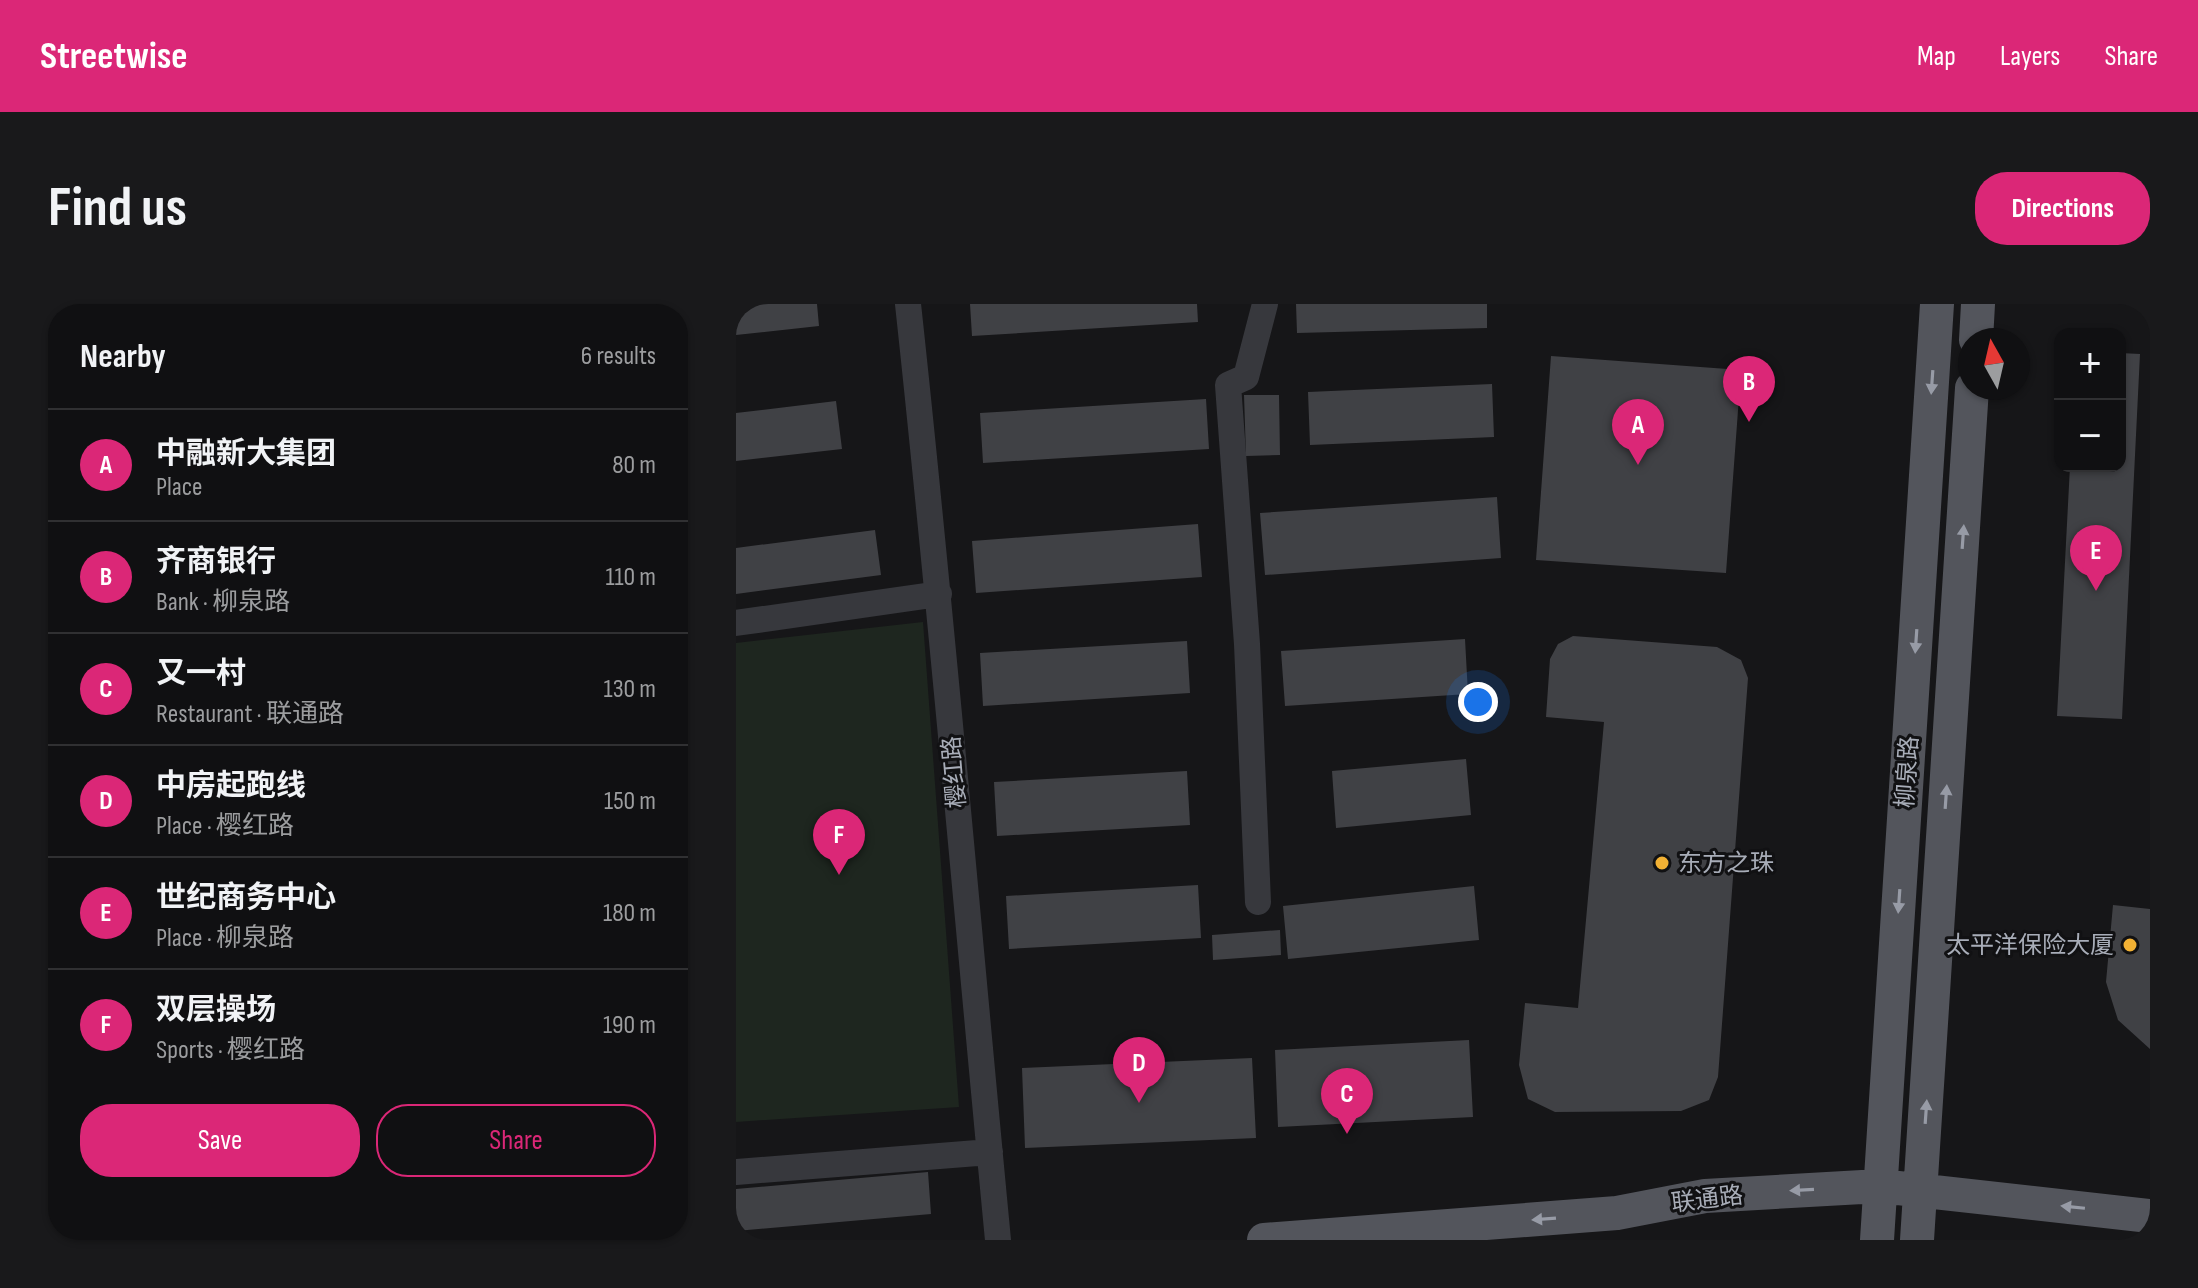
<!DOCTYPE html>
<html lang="en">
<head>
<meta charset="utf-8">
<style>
	:root { --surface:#101012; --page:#19191b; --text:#f1f3f6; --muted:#9c9d9f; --line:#303032; --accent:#db2777 }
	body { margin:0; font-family:"Sofia Sans Condensed","Noto Sans SC",sans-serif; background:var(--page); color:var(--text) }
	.controls { position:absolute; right:24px; top:24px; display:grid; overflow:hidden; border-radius:16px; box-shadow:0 2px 6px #0004 }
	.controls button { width:72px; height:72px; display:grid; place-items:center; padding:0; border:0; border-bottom:2px solid var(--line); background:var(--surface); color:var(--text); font:40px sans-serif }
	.compass { position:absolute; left:1222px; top:24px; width:72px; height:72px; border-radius:50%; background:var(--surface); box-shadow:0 2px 6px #0004; rotate:352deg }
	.you { position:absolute; left:742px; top:398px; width:28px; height:28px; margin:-20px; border:6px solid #fff; border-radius:50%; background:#1a73e8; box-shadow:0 0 0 12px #1a73e833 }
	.badge { display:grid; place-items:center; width:52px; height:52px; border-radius:50%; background:var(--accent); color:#fff; font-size:26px; font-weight:700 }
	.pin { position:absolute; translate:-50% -66px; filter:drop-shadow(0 2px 4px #0008) }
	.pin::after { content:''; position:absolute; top:42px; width:28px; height:24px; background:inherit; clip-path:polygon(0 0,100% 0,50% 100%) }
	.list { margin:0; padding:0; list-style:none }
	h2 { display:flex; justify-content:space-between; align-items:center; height:104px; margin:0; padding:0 32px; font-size:34px }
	h2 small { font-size:26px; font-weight:400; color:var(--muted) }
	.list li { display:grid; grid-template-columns:52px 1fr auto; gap:24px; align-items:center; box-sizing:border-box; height:112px; padding:0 32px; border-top:2px solid var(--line) }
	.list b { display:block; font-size:30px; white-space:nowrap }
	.list p { margin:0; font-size:26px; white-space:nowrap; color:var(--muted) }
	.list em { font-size:26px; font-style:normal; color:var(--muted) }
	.actions { display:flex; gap:16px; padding:24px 32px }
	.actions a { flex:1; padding:18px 0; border:2px solid var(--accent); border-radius:32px; text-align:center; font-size:28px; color:var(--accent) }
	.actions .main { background:var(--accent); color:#fff }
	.map { position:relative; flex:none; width:1414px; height:936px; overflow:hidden; border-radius:32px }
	header { display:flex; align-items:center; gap:48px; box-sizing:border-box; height:112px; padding:0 40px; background:var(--accent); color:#fff }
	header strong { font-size:38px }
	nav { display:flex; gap:44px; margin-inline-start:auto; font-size:28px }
	.intro { display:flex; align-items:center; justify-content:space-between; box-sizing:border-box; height:192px; padding:0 48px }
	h1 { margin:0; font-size:56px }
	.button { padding:20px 36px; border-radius:32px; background:var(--accent); color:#fff; font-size:28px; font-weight:700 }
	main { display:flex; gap:48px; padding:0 48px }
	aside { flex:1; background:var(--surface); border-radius:32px; box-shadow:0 2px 6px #0004 }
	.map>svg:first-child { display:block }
	.green { fill:#1e261f }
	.building { fill:#404145 }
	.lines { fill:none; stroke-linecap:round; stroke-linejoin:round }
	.minor { stroke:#37383d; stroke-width:26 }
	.major { stroke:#53555c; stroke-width:34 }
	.oneway { fill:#979ba6 }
	.poi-dot { fill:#f2b134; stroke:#111113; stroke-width:3 }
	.labels { text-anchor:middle; stroke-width:6; stroke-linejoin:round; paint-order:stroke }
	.street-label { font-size:24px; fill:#a8adb8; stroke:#111113 }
	.poi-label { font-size:24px; fill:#a8adb8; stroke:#111113; text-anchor:start }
</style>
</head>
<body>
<header>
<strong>Streetwise</strong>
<nav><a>Map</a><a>Layers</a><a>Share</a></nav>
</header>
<div class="intro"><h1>Find us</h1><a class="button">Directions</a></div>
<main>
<aside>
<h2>Nearby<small>6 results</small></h2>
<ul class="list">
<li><span class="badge">A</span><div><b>中融新大集团</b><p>Place</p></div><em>80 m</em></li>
<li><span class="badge">B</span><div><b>齐商银行</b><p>Bank · 柳泉路</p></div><em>110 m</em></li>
<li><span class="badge">C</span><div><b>又一村</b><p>Restaurant · 联通路</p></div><em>130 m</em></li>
<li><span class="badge">D</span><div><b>中房起跑线</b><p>Place · 樱红路</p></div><em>150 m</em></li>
<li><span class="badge">E</span><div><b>世纪商务中心</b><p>Place · 柳泉路</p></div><em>180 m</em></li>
<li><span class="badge">F</span><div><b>双层操场</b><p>Sports · 樱红路</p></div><em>190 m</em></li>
</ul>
<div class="actions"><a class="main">Save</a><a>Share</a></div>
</aside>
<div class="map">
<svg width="1414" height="936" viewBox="0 0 1414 936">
	<rect width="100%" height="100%" fill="#161618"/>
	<!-- green -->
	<path class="green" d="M187 318 223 803 0 818V339Z"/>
	<!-- building -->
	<path class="building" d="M0 0H81L83 22 0 31Z
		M234 0H461L462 18 236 32Z
		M560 0H751V24L561 29Z
		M1384 49 1404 50 1386 415 1321 412 1334 162H1384Z
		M815 52 1005 66 990 269 800 256Z
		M756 80 758 133 574 141 572 88Z
		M508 91H543L544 151 510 152Z
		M470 95 473 145 247 159 244 109Z
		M100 97 106 145 0 157V109Z
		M761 193 765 254 529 271 524 209Z
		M462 220 466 273 240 289 236 237Z
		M139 226 145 271 0 290V244Z
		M837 332 981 343 1005 356 1012 374 982 773 973 796 945 807 819 808 792 795 783 761 789 699 842 704 868 418 810 413 814 355 822 340Z
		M729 335 732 390 549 402 545 347Z
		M451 337 454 389 247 402 244 349Z
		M730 455 735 511 600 524 596 467Z
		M451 467 454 521 261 532 258 478Z
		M462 581 465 634 273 645 270 592Z
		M738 582 743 636 552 655 547 602Z
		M1377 601 1414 605V745L1382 716 1370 678Z
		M544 626 545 651 477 656 476 631Z
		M733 736 737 813 542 823 539 746Z
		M516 754 520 834 289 844 286 764Z
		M192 868 195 910 0 927V885Z"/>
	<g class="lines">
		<!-- minor -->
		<path class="minor" d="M172 0C206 312 232 624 262 936
			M0 319 203 290
			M522 598 511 340 492 81 510 73 529 0
			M0 868 254 848"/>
		<!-- major -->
		<path class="major" d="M1240 36 1242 0
			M528 936 881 909 969 892 1144 882 1414 912
			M1141 936 1201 0
			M1181 936 1236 84"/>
	</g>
	<!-- one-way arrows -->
	<defs><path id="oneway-solid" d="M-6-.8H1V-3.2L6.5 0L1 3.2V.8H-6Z" transform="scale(2)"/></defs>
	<g class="oneway">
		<use href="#oneway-solid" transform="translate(1196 78) rotate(94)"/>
		<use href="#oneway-solid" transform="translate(1227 233) rotate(-86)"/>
		<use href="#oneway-solid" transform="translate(1180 337) rotate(94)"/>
		<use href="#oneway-solid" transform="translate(1210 493) rotate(-86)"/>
		<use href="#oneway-solid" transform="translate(1163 597) rotate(94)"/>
		<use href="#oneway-solid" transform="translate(1190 808) rotate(-86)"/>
		<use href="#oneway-solid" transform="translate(1066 886) rotate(177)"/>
		<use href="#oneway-solid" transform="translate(1337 903) rotate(-174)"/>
		<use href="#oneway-solid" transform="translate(808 915) rotate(176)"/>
	</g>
	<!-- markers -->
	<g class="poi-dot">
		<circle cx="926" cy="559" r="8"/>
		<circle cx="1394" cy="641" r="8"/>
	</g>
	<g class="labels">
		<!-- street labels -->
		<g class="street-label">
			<text transform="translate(218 468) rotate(-95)" y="8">樱红路</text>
			<text transform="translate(1171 468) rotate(-86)" y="8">柳泉路</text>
			<text transform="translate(971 895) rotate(-7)" y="8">联通路</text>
		</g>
		<!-- poi labels -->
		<g class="poi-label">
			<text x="942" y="567">东方之珠</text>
			<text x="1378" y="649" text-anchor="end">太平洋保险大厦</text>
		</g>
	</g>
</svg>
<div class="controls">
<button>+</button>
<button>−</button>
</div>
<svg class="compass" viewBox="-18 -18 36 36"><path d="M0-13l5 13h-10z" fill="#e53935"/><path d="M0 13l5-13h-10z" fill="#9c9d9f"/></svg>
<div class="you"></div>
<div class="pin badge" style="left:902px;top:161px">A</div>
<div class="pin badge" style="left:1013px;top:118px">B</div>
<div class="pin badge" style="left:611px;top:830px">C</div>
<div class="pin badge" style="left:403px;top:799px">D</div>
<div class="pin badge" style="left:1360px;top:287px">E</div>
<div class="pin badge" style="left:103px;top:571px">F</div>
</div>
</main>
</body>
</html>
